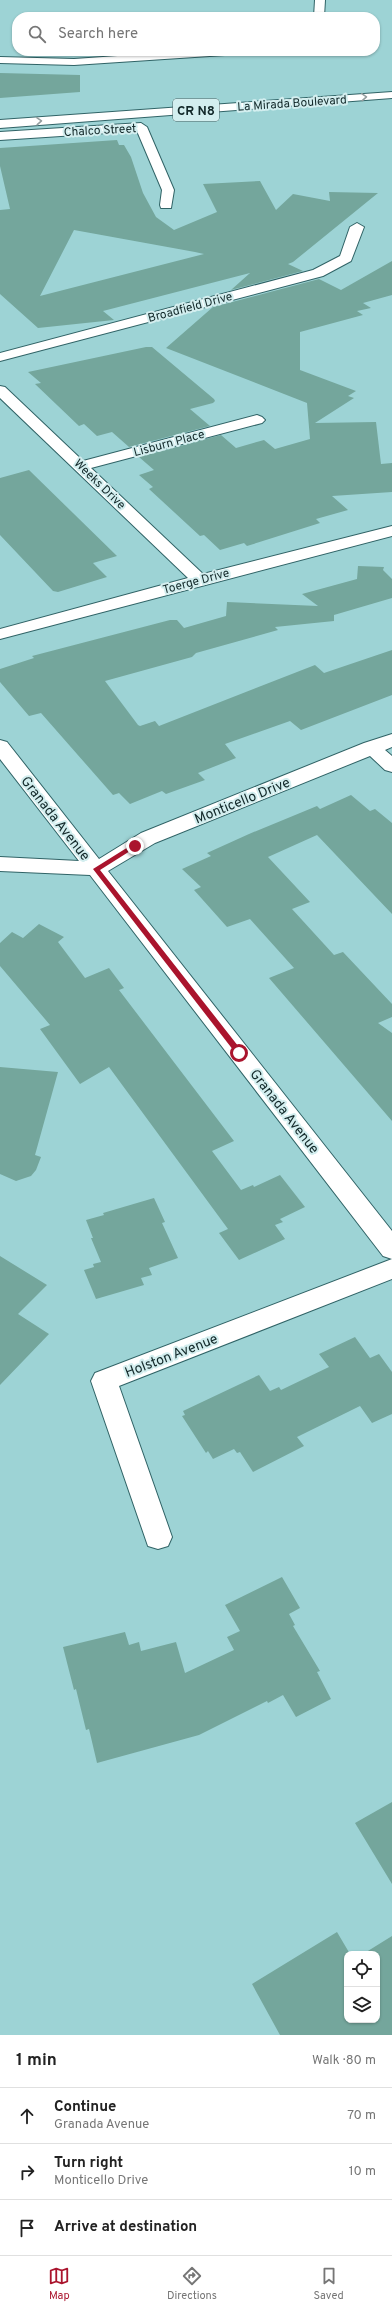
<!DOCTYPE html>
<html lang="en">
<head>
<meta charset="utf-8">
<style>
	:root { --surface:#fff; --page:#f2f2f2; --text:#222; --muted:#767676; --line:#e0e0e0; --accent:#aa142d }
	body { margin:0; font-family:Overpass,sans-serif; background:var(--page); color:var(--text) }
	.controls { position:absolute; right:12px; bottom:12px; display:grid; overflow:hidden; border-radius:8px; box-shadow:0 1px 3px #0004 }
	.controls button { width:36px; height:36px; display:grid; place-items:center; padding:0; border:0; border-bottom:1px solid var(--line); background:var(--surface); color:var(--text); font:20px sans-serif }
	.stop { position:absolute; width:12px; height:12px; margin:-9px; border:3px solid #aa142d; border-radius:50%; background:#fff }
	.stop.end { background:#aa142d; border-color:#fff; box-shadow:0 1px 4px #0008 }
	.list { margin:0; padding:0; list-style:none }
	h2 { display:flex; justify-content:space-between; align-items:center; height:52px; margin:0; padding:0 16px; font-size:17px }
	h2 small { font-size:13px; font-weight:400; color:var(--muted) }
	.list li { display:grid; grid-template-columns:26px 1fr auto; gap:12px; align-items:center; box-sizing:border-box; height:56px; padding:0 16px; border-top:1px solid var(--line) }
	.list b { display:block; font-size:15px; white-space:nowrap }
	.list p { margin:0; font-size:13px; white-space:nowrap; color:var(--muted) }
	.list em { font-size:13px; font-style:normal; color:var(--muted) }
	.icon { flex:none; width:22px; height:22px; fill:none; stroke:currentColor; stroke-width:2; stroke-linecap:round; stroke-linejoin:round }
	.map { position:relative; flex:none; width:392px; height:2035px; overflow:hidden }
	.search { position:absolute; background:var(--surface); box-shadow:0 1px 3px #0004; left:12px; right:12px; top:12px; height:44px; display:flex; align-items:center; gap:10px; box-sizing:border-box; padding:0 14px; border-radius:16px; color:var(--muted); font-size:15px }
	.sheet { height:220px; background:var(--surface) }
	nav { display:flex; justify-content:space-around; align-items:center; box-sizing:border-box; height:56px; border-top:1px solid var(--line); background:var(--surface); font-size:11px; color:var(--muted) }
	nav a { display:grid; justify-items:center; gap:2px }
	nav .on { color:var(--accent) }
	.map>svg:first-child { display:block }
	.building { fill:#74a69c; fill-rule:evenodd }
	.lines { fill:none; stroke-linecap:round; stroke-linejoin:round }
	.minor-casing { stroke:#306366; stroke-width:2 }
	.major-casing { stroke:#306366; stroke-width:2 }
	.minor { fill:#fff; fill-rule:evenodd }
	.major { fill:#fff; fill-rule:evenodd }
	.oneway { stroke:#949e9f }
	.route { fill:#aa142d }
	.labels { text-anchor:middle; stroke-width:4; stroke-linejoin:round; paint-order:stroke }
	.far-street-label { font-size:12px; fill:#122829; stroke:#d3eeef }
	.shield { fill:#d3eeef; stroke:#4c6364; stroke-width:1 }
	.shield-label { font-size:13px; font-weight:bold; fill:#122829 }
	.street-label { font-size:14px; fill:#122829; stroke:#d3eeef }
</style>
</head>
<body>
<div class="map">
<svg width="392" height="2035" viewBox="0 0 392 2035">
	<rect width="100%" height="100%" fill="#9dd3d5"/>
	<!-- building -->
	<path class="building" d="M0 73 80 75V92L0 98Z
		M117 140 119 145H124L131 157 143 193 156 217 174 230 217 212 203 184 260 181 276 210 293 194 330 201 329 192 378 193 293 262 288 264 303 271 231 290 250 273 103 311 114 320 38 328 0 294V210L10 209 0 166V148ZM74 230 195 252 204 254 40 296Z
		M392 261V295L363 303 371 308 357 311 363 315 300 332V370L356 391 348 396 354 398 315 423 376 422 381 464 392 463V492L332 496 348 510 316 519 320 523 247 546 244 543 220 550 204 535 200 536 149 489 153 487 139 475 154 470 139 457 221 435 236 448 264 440 275 449 310 439 307 403 166 348 213 307 319 279 341 290Z
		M146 347H152L214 399 215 401 213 403 190 409 210 426 129 447 112 432 97 436 84 424 79 426 35 384 41 383 28 372Z
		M29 470 117 556 93 563 107 577 58 592 53 591 0 535V478Z
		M358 566 384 567 383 570 392 579V598L334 615V621L275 627 278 630 196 653 192 657 105 681 138 725 140 726 155 721 159 726 315 665 324 673 392 650V695L301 730 290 721 225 744 236 758 198 773 205 780 166 794 162 791 130 804 119 793 113 795 41 713 29 716 0 682V669L34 658 32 656 170 620H177L184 628 226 616 227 602 318 606 302 594 357 579Z
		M351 795 370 811 375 809 392 823V914L317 835 268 857 310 902 292 909 334 955 343 952 392 1004V1017L378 1023 392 1033V1121L269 978 294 968 250 919 227 927 194 890 201 887 182 869 211 856 207 853 249 834 317 806 320 809Z
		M39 924 64 937 58 942 85 978 109 968 124 988 119 990 234 1141 212 1151 241 1190 253 1185 254 1187 280 1175 305 1207 280 1219 283 1222 275 1225 285 1239 239 1260 219 1233 228 1229 109 1067 80 1084 40 1029 50 1025 0 966V943L12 932 23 938Z
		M0 1067 58 1072 35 1155 41 1157 36 1170 31 1176 16 1181 0 1174Z
		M154 1198 165 1222 162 1223 178 1258 149 1268 152 1275 141 1278 144 1285 96 1299 84 1270 94 1267 93 1264 101 1262 91 1238H93L86 1220 104 1215 103 1213Z
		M0 1256 47 1285 18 1314 49 1334 0 1385Z
		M355 1337 370 1358 379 1354 392 1372V1414L372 1423 360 1406 297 1437 304 1446 253 1472 240 1452 237 1453 234 1449 213 1459 208 1451 206 1453 182 1416 185 1415 183 1411 259 1375 270 1391 279 1387 281 1390 329 1367 319 1354Z
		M282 1577 300 1608 289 1614 295 1625 293 1626 320 1671 317 1672 331 1699 296 1717 283 1695 268 1703 267 1701 199 1735 97 1763 89 1729 86 1730 76 1689 74 1690 63 1647 125 1632 129 1645 139 1642 141 1651 176 1642 185 1673 234 1650 227 1637 240 1631 225 1605Z
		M392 1802V1884L355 1823Z
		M337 1932 350 1954H347V2020H377V1954H363L392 1936V2035H280L252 1984Z"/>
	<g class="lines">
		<defs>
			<path id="minor" d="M315 0H325L324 17H314Z
				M190 51H246L240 54 74 65 0 63V57L74 59Z
				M141 123 147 127 174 190 171 208H161L160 205 162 190 137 131 0 140V132Z
				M357 223 364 227 351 261 323 276 0 361V353L313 270 340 256 350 227Z
				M0 386 5 387 83 461 257 415 262 417 265 420 262 423 91 468 203 574 392 526V536L0 639V629L188 578 0 398Z
				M392 734V747L385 750 392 756V772L385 770 370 756 155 843 108 871 392 1231V1259L383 1256 90 875 0 871V857L79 861 0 759V740L7 742 99 859 141 833 364 743Z
				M392 1259V1279L119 1386 172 1537 168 1546 158 1549 148 1546 91 1381 95 1373Z"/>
			<path id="major" d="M392 92V98L0 128V120Z"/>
		</defs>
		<!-- minor casing -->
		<use href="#minor" class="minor-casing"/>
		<!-- major casing -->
		<use href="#major" class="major-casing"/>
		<!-- minor -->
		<use href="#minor" class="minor"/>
		<!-- major -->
		<use href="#major" class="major"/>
	</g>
	<!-- one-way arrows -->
	<defs><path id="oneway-chevron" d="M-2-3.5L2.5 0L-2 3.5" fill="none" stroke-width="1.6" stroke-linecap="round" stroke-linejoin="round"/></defs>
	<g class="oneway">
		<use href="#oneway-chevron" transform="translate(364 97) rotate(-4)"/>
		<use href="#oneway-chevron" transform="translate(39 121) rotate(-4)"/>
	</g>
	<!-- route -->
	<path class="route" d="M133 844 138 846 100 870 242 1051V1055H237L93 869Z"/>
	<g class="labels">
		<!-- far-street labels -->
		<g class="far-street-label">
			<text transform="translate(292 103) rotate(-4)" y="4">La Mirada Boulevard</text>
			<text transform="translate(100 130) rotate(-3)" y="4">Chalco Street</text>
			<text transform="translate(190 307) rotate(-15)" y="4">Broadfield Drive</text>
			<text transform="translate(169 443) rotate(-15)" y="4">Lisburn Place</text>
			<text transform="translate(100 484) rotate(44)" y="4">Weeks Drive</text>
			<text transform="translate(196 581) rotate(-15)" y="4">Toerge Drive</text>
		</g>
		<!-- shield labels -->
		<rect class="shield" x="173" y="99" width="46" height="22" rx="3"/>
		<g class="shield-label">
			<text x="196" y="115">CR N8</text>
		</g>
		<!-- street labels -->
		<g class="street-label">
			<text transform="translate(242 800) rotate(-22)" y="5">Monticello Drive</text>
			<text transform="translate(56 818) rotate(52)" y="5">Granada Avenue</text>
			<text transform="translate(285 1111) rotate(52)" y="5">Granada Avenue</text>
			<text transform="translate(171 1355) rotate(-21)" y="5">Holston Avenue</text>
		</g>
	</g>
</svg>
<div class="controls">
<button><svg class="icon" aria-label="locate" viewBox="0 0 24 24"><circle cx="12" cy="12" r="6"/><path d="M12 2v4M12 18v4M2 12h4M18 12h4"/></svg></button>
<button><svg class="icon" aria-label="layers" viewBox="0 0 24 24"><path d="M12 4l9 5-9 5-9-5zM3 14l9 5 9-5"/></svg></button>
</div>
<div class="stop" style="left:239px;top:1053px"></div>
<div class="stop end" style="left:135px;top:846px"></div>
<div class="search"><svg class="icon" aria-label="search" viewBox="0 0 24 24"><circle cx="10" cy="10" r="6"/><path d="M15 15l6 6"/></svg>Search here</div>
</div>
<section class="sheet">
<h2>1 min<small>Walk · 80 m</small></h2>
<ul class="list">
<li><svg class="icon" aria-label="ahead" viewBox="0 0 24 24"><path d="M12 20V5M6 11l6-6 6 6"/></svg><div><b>Continue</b><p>Granada Avenue</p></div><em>70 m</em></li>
<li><svg class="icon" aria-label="right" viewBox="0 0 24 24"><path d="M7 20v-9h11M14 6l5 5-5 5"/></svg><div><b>Turn right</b><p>Monticello Drive</p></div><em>10 m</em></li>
<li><svg class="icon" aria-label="arrive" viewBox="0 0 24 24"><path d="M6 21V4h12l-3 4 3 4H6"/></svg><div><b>Arrive at destination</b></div></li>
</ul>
</section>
<nav>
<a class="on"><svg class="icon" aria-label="map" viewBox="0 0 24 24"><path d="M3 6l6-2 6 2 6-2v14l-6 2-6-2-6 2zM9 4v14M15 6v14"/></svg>Map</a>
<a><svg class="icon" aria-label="directions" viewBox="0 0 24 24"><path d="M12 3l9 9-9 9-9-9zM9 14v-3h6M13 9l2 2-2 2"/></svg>Directions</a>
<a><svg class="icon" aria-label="saved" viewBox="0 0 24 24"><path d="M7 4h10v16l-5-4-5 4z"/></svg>Saved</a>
</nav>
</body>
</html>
